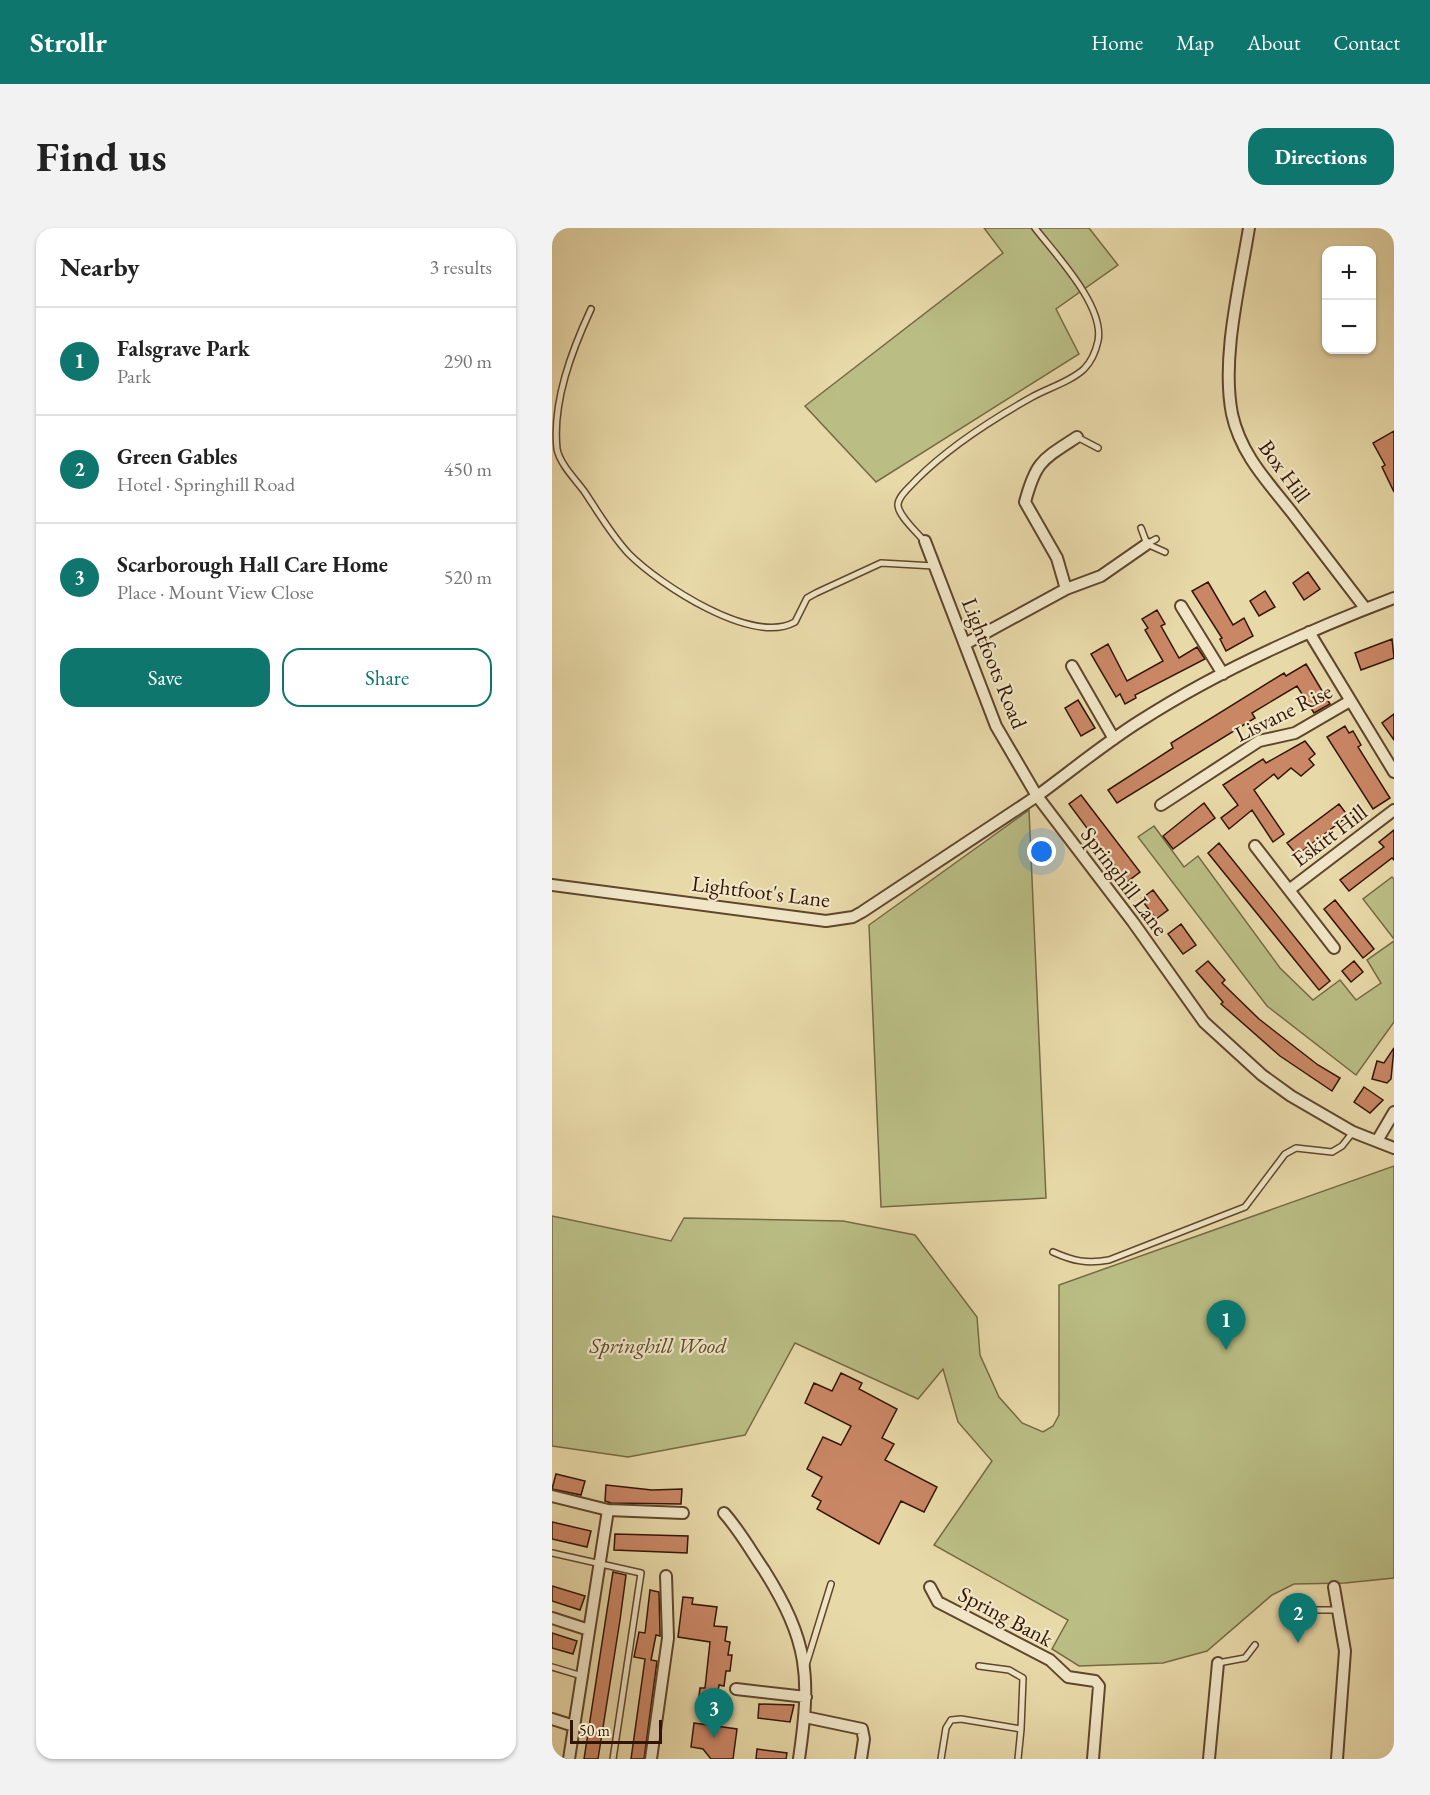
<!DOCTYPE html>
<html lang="en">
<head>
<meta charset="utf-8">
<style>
	:root { --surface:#fff; --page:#f2f2f2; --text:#222; --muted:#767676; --line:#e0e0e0; --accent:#0f766e }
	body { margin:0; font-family:"EB Garamond",serif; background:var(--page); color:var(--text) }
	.controls { position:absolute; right:18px; top:18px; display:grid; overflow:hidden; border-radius:12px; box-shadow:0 2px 4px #0004 }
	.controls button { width:54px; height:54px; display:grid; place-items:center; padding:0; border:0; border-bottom:2px solid var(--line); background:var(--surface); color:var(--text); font:30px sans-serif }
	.scale { position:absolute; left:18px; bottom:15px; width:92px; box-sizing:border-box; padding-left:6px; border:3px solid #331503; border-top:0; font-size:16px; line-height:21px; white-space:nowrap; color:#331503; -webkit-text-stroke:4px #f0e6c7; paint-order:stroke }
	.you { position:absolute; left:490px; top:624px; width:21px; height:21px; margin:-15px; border:4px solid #fff; border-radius:50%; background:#1a73e8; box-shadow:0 0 0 9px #1a73e833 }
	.badge { display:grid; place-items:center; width:39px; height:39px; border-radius:50%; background:var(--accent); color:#fff; font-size:20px; font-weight:700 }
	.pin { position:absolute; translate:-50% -50px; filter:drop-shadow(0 2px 3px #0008) }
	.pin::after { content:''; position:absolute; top:32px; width:21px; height:18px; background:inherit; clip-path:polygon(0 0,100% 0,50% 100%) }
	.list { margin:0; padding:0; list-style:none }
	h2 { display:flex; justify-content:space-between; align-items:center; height:78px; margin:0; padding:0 24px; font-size:26px }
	h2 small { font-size:20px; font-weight:400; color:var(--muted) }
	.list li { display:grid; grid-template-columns:39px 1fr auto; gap:18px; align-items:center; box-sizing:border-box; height:108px; padding:0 24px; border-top:2px solid var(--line) }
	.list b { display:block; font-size:22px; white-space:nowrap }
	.list p { margin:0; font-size:20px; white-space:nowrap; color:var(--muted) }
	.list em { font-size:20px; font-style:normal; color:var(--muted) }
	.actions { display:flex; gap:12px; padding:18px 24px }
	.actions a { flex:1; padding:14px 0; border:2px solid var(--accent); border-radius:18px; text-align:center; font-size:21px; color:var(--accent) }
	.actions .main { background:var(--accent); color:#fff }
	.map { position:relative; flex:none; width:842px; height:1531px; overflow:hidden; border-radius:18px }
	header { display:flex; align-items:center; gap:36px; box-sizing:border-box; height:84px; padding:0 30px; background:var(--accent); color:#fff }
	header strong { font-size:28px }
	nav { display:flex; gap:33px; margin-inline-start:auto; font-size:21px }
	.intro { display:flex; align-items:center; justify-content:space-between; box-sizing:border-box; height:144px; padding:0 36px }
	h1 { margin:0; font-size:42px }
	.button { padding:15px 27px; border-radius:18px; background:var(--accent); color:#fff; font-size:21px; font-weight:700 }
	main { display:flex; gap:36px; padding:0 36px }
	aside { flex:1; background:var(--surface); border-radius:18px; box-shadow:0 2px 4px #0004 }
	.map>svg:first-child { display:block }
	.green { fill:#babe85; stroke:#766a44; stroke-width:1.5 }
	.building { fill:#ca8766; stroke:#331503; stroke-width:1.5 }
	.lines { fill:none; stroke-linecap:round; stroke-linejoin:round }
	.lane-casing { stroke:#60462c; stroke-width:8 }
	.street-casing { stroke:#60462c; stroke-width:14 }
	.lane { stroke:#f0e6c7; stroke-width:5 }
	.street { stroke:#f0e6c7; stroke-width:10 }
	.labels { text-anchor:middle; stroke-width:4.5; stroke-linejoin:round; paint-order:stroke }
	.street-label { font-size:22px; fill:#331503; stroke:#f0e6c7 }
	.park-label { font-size:22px; font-style:italic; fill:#5c482a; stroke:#f0e6c7 }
</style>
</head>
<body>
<header>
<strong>Strollr</strong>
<nav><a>Home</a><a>Map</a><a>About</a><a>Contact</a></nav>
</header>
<div class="intro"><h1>Find us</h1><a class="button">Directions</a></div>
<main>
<aside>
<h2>Nearby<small>3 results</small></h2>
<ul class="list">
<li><span class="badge">1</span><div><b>Falsgrave Park</b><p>Park</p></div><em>290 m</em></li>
<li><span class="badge">2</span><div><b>Green Gables</b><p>Hotel · Springhill Road</p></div><em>450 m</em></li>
<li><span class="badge">3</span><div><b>Scarborough Hall Care Home</b><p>Place · Mount View Close</p></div><em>520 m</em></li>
</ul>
<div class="actions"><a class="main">Save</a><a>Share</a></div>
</aside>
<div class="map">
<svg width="842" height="1531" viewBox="0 0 842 1531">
	<rect width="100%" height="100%" fill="#e8d9a9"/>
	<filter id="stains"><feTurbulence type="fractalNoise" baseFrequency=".00333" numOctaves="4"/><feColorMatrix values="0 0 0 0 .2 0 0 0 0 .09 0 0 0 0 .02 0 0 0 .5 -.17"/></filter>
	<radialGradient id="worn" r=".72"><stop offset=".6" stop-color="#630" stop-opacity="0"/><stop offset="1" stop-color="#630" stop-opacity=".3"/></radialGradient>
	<!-- green -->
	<path class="green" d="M432 0H537L566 37 504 81 527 126 324 254 253 178 451 25Z
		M477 582 494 970 329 979 317 697Z
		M602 598 632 639 646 628 728 740 761 772 788 752 804 772 829 755 815 732 842 713V794L804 847 715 778 586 609Z
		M840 649 842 651V711L811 671Z
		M842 938V1350L793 1355 742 1356 720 1367 655 1423 611 1435 527 1438 500 1421 516 1392 382 1317 440 1233 406 1194 391 1141 366 1171 243 1115 193 1207 76 1229 0 1218V988L119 1013 132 990 291 993 363 1007 425 1089 428 1127 447 1169 470 1195 491 1204 501 1198 507 1187V1057Z"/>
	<!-- building -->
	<path class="building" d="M842 203V264L830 239 833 237 821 215Z
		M756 344 768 361 752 372 741 355Z
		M656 354 681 397 692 390 701 408 674 423 668 411 670 410 640 363Z
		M713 363 723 379 707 388 698 373Z
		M605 382 613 396 609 398 627 430 645 419 653 431 583 467 584 470 573 476 568 466 564 469 539 426 556 416 575 453 611 433 593 402 596 400 590 391Z
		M840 411 842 430 809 442 803 425Z
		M754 436 778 476 762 485 745 458 700 485 703 490 565 575 556 562 621 520 619 515 732 445 734 448Z
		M526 472 543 500 529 508 513 480Z
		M842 486V512L830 495Z
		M793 498 797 505 801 503 809 517 806 519 838 570 821 581 775 509Z
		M753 513 763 526 757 531 762 537 749 548 739 540 726 551 722 546 702 562 732 606 721 614 700 582 677 601 669 590 686 577 671 557 711 531 714 535Z
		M529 567 588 644 575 654 517 576Z
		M652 575 663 590 621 621 611 608Z
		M787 576 796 588 745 627 735 615Z
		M842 602V632L840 630 797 663 788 652 832 619 827 614Z
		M667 615 778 753 767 762 656 625Z
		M601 662 616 682 604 691 589 671Z
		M783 672 822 721 811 730 772 681Z
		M629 696 644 717 631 726 616 706Z
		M656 733 673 752 670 755 707 791 766 837 788 850 780 863 728 828 669 776 671 774 644 743Z
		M802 733 811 744 799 754 790 743Z
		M842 820 839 851 835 855 820 851 825 833 832 835Z
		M812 859 831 872 818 885 802 874Z
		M289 1145 310 1155 307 1161 345 1181 330 1210 342 1216 333 1232 385 1259 372 1284 349 1273 327 1316 265 1281 269 1273 260 1268 270 1249 255 1241 271 1209 289 1217 299 1198 253 1175 262 1155 280 1163Z
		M4 1246 33 1253 29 1267 0 1261Z
		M54 1257 100 1262 130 1261 129 1276 59 1275 53 1273Z
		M0 1294 39 1303 35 1319 0 1311Z
		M63 1306 136 1308 135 1325 62 1322Z
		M61 1344 74 1347 68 1392 46 1531H32Z
		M0 1358 33 1368 28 1382 0 1373Z
		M98 1362 107 1364 108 1405V1408L104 1407 99 1432 105 1433 92 1531H79L93 1431 82 1429 87 1404 93 1405Z
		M131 1369 141 1370 140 1376 165 1379 162 1398 175 1399 173 1413 178 1414 176 1427H180L178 1443H174L172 1458 167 1457 164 1478 146 1476 148 1460H153L158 1414 126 1409Z
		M0 1405 25 1413 21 1426 0 1420Z
		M207 1476 242 1477 238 1494 206 1490Z
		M142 1495 185 1501 181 1531H159L151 1521 139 1519Z
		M205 1521 235 1525 234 1531H204Z"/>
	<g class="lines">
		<defs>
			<path id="lane" d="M39 81C20 122 0 174 5 221 8 236 23 251 32 263 46 284 60 308 77 326 107 356 200 418 243 394L255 370 264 365 329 335 382 338
				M525 209 546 220
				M589 300 595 316 613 324
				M372 313C366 305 345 287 346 276 347 267 359 258 365 251 398 218 439 192 480 169 496 160 518 154 532 141 539 134 544 122 546 113 553 78 503 26 483 0
				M595 316 604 311
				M501 1024C521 1033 535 1036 557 1032L693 979 733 926 744 920 780 924 790 918 801 904
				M0 1325 89 1345 61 1531
				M763 1382H786
				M666 1435 693 1430 703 1417
				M254 1437 279 1356
				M0 1439 30 1448
				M389 1531 394 1500 399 1492 409 1491 469 1501 471 1450 457 1442 427 1438
				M466 1531 469 1501"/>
			<path id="street" d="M697 0C688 56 669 130 680 186 689 227 716 254 741 286 765 317 789 349 813 380
				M514 361 505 330 473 274C484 233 490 232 525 209
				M842 370C755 403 667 442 588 493 553 515 519 543 485 568L581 694 652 794 710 847 739 868 801 904 842 920
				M629 378 671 446
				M757 404 842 544
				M413 416 514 361 549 348 595 316
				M520 438 562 511
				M609 577 707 513 743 505 798 473
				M703 618 737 662
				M0 657 274 693 301 689 310 684 485 568 444 498 373 313
				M782 720 737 662 842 582
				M825 913 842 884
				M0 1268 56 1282 131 1285
				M172 1285C188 1303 199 1323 212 1342 257 1414 259 1448 247 1531
				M378 1359 386 1374 498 1432 516 1449 543 1453 547 1458 541 1531
				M782 1359 793 1423 785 1531
				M0 1390 37 1402
				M184 1461 254 1469
				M253 1489 310 1501 312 1511 309 1531
				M0 1491 22 1498
				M17 1531 56 1282
				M99 1531 116 1410 114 1348
				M657 1531 666 1435"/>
		</defs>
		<!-- lane casing -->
		<use href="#lane" class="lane-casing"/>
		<!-- street casing -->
		<use href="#street" class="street-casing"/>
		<!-- lane -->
		<use href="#lane" class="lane"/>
		<!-- street -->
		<use href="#street" class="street"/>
	</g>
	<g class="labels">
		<!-- street labels -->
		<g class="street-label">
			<text transform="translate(733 243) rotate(54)" y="8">Box Hill</text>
			<text transform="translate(443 435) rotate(68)" y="8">Lightfoots Road</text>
			<text transform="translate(731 484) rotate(-26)" y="8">Lisvane Rise</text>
			<text transform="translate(777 607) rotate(-37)" y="8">Eskitt Hill</text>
			<text transform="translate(573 653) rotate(53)" y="8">Springhill Lane</text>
			<text transform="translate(209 663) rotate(7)" y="8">Lightfoot's Lane</text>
			<text transform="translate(454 1388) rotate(28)" y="8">Spring Bank</text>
		</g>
		<!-- park labels -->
		<g class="park-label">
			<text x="106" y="1125">Springhill Wood</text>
		</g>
	</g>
	<rect width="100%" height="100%" filter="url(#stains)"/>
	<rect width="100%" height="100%" fill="url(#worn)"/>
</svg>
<div class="controls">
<button>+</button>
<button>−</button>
</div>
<div class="scale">50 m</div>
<div class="you"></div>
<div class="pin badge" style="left:674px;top:1122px">1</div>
<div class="pin badge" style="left:746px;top:1415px">2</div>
<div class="pin badge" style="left:162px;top:1510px">3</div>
</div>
</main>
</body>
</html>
